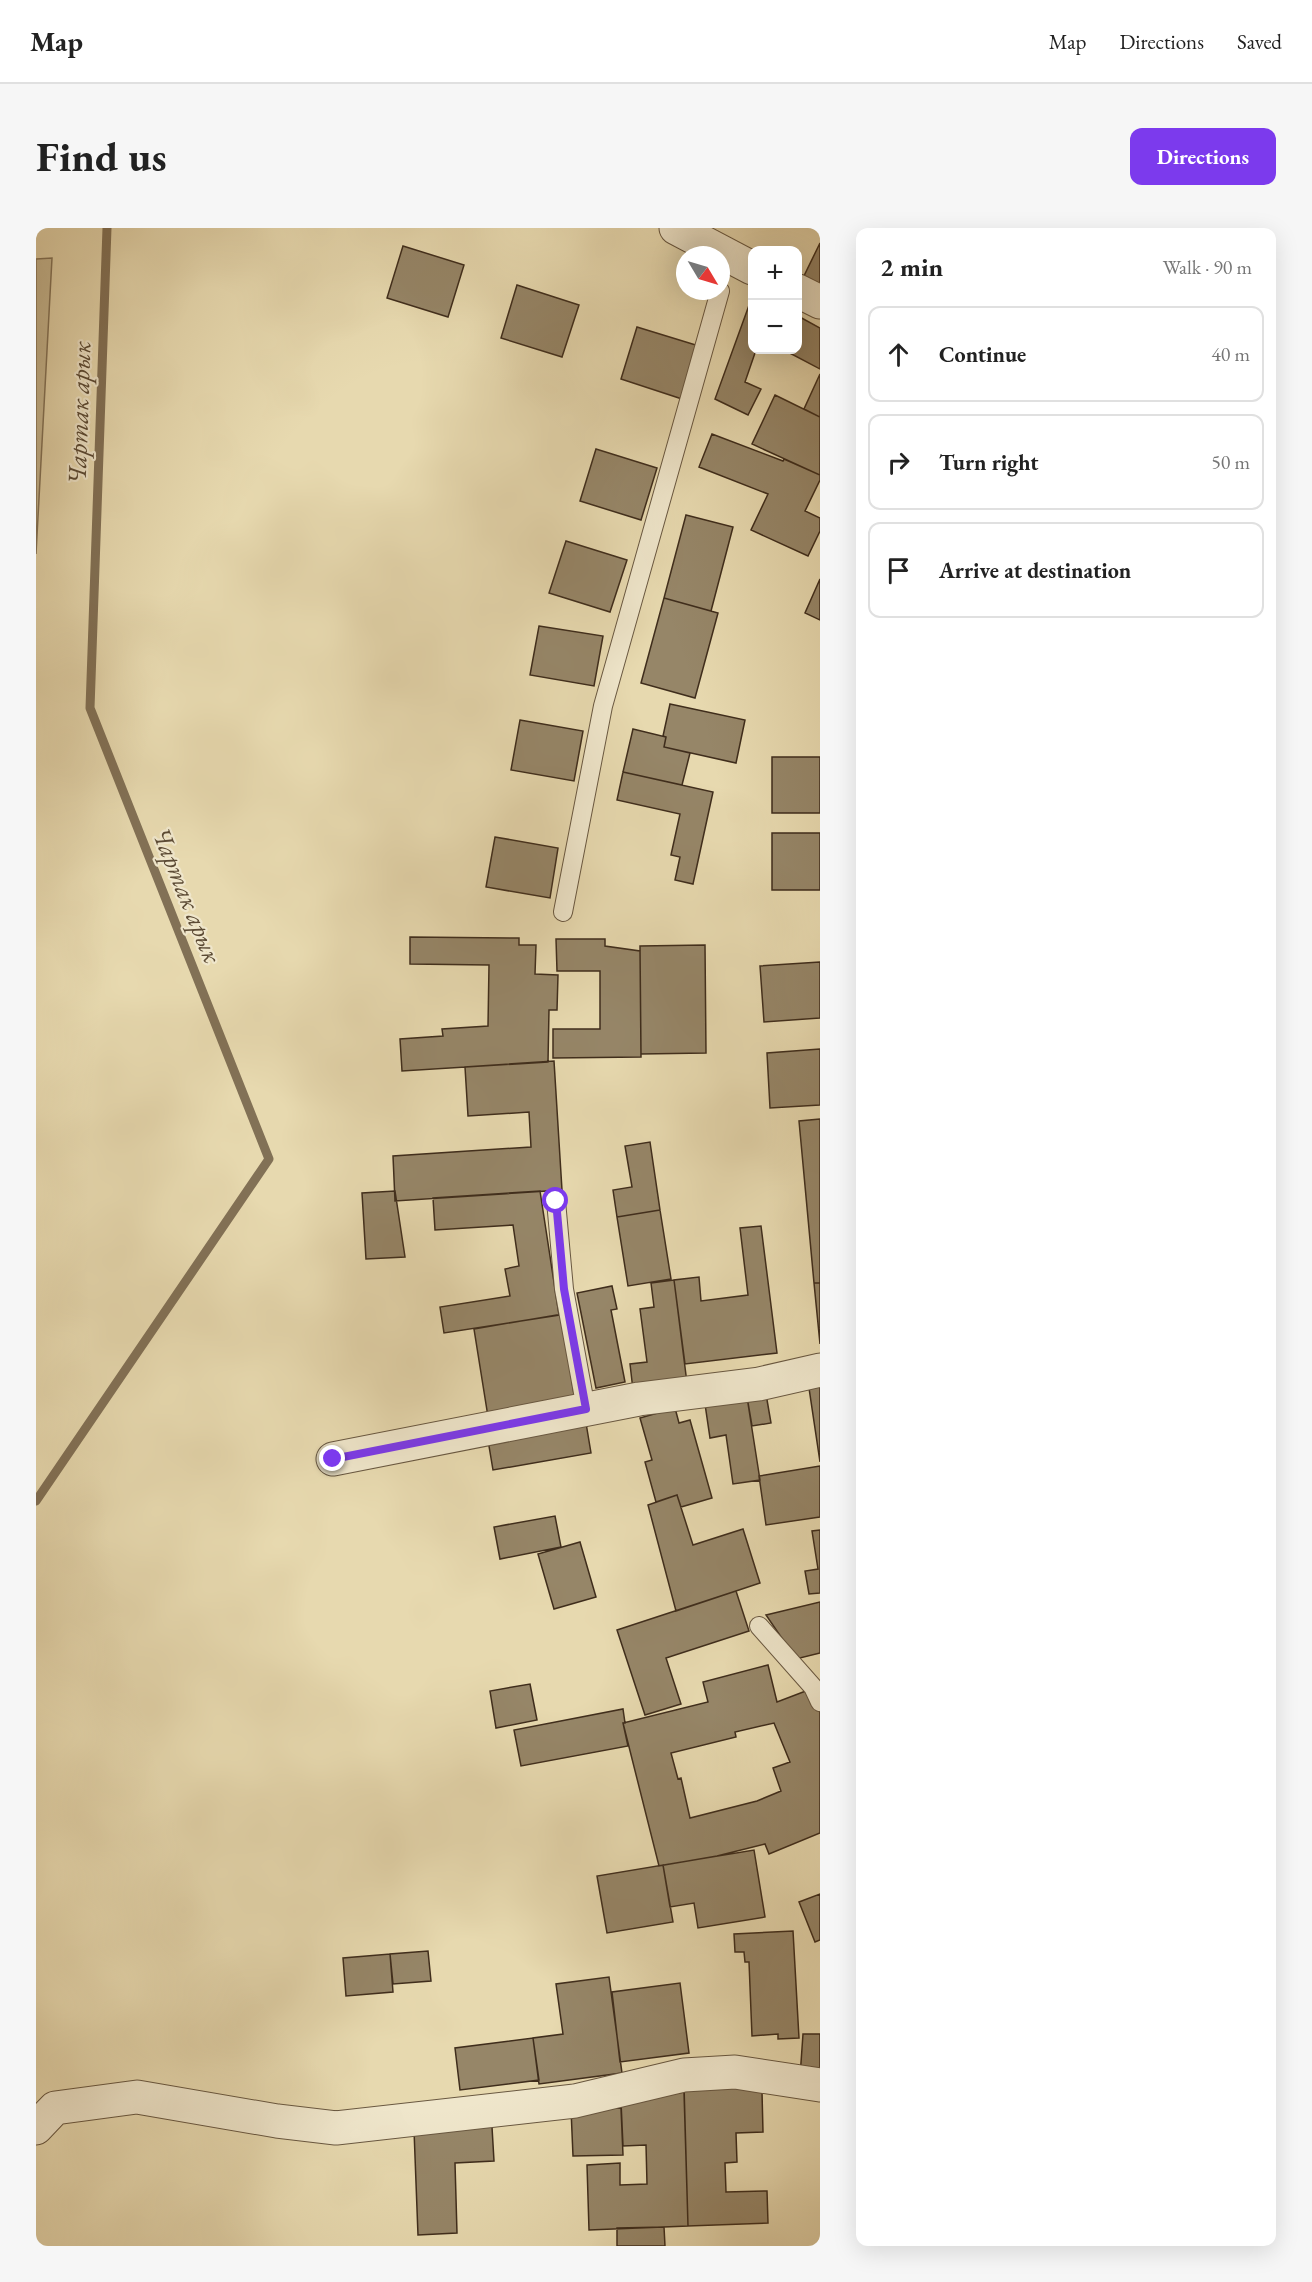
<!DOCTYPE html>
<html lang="en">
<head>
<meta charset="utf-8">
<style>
	:root { --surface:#fff; --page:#f6f6f6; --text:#222; --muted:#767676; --line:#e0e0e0; --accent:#7c3aed }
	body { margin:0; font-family:"EB Garamond",serif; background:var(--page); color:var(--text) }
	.controls { position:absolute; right:18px; top:18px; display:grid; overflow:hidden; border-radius:12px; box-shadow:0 6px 24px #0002 }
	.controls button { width:54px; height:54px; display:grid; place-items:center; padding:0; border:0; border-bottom:2px solid var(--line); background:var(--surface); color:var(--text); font:30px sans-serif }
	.compass { position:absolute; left:640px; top:18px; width:54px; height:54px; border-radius:50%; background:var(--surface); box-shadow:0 6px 24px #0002; rotate:128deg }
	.stop { position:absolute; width:18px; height:18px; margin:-14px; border:4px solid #7c3aed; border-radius:50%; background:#fff }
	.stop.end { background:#7c3aed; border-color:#fff; box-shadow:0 2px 6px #0008 }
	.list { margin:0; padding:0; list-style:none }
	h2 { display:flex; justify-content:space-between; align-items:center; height:78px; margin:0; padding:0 24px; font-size:26px }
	h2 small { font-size:20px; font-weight:400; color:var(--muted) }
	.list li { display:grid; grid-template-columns:39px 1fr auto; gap:18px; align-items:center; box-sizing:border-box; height:96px; margin:0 12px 12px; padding:0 12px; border:2px solid var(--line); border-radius:12px }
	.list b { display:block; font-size:22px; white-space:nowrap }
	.list em { font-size:20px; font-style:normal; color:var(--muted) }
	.icon { flex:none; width:33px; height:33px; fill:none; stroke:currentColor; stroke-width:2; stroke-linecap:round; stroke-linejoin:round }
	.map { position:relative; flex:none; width:784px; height:2018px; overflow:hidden; border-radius:12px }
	header { display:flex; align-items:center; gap:36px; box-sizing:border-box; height:84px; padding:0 30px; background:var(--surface); border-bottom:2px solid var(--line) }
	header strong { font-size:28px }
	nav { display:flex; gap:33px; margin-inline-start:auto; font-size:21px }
	.intro { display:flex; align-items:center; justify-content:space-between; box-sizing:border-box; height:144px; padding:0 36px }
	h1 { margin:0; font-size:42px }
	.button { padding:15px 27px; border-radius:12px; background:var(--accent); color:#fff; font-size:21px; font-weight:700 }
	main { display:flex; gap:36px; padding:0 36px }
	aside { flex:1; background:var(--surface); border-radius:12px; box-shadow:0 6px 24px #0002 }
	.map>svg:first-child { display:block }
	.green { fill:#cabc96; stroke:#847459; stroke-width:1.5 }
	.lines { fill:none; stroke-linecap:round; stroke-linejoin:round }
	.stream { stroke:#827156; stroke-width:9 }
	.building { fill:#968668; stroke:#3f2d1c; stroke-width:1.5; fill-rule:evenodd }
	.service-casing { stroke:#695841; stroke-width:20 }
	.minor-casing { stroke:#695841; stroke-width:35 }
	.service { stroke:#efe6cb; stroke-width:18 }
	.minor { stroke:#efe6cb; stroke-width:33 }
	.route { stroke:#7c3aed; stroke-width:8 }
	.labels { text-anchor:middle; stroke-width:4.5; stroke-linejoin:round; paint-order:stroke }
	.water-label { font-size:26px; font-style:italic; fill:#5b4a34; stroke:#efe6cb }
</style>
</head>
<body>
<header>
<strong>Map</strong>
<nav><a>Map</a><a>Directions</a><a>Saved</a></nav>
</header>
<div class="intro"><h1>Find us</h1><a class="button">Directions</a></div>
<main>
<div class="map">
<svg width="784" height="2018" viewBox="0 0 784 2018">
	<rect width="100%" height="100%" fill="#e7d9af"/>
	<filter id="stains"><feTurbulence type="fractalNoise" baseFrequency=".00333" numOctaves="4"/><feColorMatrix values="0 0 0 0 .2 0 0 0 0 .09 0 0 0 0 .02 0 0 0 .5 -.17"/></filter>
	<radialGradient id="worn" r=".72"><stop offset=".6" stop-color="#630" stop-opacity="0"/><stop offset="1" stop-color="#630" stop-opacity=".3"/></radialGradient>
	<!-- green -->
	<path class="green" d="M16 30 0 326V31Z"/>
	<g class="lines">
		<!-- stream -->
		<path class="stream" d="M0 1273 233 931 54 480 71 0"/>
	</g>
	<!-- building -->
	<path class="building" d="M784 15V61L766 52Z
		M367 18 428 37 412 89 351 70Z
		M481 57 543 77 526 129 465 110Z
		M716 69V122H720L709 154 725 161 712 187 679 171Z
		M762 88 784 100V141L748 122H762Z
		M601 99 663 118 646 171 585 151Z
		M784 146V189L768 181Z
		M739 167 784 189V247L716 216Z
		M676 206 747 233 748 231 784 247V252L769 283 784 290V303L772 328 715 302 732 266 663 239Z
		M560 221 621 240 605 292 544 273Z
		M650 287 697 299 675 383 628 370Z
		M530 313 591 332 574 384 513 365Z
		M784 351V392L769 385Z
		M628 370 682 385 659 470 605 455Z
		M503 398 567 408 558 458 494 447Z
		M634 476 709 492 700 535 628 519 630 509 627 508Z
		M484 492 547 503 538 553 475 542Z
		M597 501 630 509 628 519 654 525 646 557 587 544Z
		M736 529H784V585H736Z
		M587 544 677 564 657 656 639 652 644 629 635 627 644 586 581 572Z
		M736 605H784V662H736Z
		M459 609 522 620 514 670 450 659Z
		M374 709 483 710V717H500L499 746 522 747 521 782H513L512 834 366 843 364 811 407 808 406 801 452 798 453 737 374 736Z
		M520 711H569V718L604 723 605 829 517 830V801H564V743H521Z
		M669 717 670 825 605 826 604 718Z
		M784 734V790L728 794 724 738Z
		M784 821V877L734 880 731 825Z
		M518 833 526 962 359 973 357 928 495 919 493 884 432 888 429 839Z
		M784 891V1055H778L763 893Z
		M614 914 624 982 581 989 577 962 596 959 589 918Z
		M359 963 369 1029 330 1031 326 965Z
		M504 963 523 1087 408 1105 404 1079 474 1068 469 1041 483 1038 477 997 399 1002 397 970Z
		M624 982 635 1051 592 1058 581 989Z
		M725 998 741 1125 649 1136 638 1052 663 1049 665 1073 712 1067 704 1000Z
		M638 1052 651 1155 597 1162 594 1136 611 1134 604 1081 618 1079 615 1055Z
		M778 1055H784V1116Z
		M576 1058 581 1081 575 1082 589 1154 560 1160 541 1065Z
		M526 1086 540 1180 453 1195 438 1101Z
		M784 1158V1234L773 1160Z
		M730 1166 735 1195 716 1198 711 1169Z
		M711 1169 724 1252 697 1256 690 1207 674 1210 669 1176Z
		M639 1180 643 1195 654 1192 676 1270 645 1279 641 1267 620 1274 609 1234 616 1232 604 1190Z
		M550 1195 555 1225 457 1242 452 1212Z
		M784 1238V1289L730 1297 723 1248Z
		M641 1267 657 1317 707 1301 724 1355 640 1383 612 1277Z
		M519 1288 525 1319 464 1331 458 1299Z
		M784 1302V1365L773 1366 769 1343 782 1341 776 1303Z
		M544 1314 560 1369 518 1381 502 1326Z
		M700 1363 713 1403 630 1430 645 1476 609 1487 581 1402Z
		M784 1374V1425L760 1431 730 1387Z
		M732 1437 741 1474 775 1461 784 1482V1605L733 1626 729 1616 681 1628 623 1638 587 1495 672 1474 667 1454ZM738 1495 754 1534 737 1540 745 1563 721 1573 654 1590 645 1550 642 1551 635 1525 700 1509 699 1504Z
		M494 1456 501 1492 460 1500 454 1463Z
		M587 1481 589 1495H587L592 1518 485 1538 478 1502Z
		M718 1622 729 1689 662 1700 658 1675 634 1679 627 1637Z
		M627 1637 637 1694 571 1705 561 1648Z
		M784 1666V1712L779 1714 763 1674Z
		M757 1703 763 1810 742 1811V1806L716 1808 713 1734H709L708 1724H699L698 1706Z
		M392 1723 395 1753 357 1756 354 1726Z
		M354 1726 357 1764 310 1768 307 1730Z
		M573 1749 586 1845 503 1856 497 1810 527 1806 520 1756Z
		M644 1755 653 1825 584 1834 576 1764Z
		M767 1806H784V1850L764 1849Z
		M497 1810 503 1852 424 1862 419 1820Z
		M685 1856 726 1864 727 1904 700 1905 701 1934 689 1935 690 1964 731 1963 732 1995 652 1998 648 1858Z
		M648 1864 652 1998 553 2002 551 1937 584 1935V1957L611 1956 610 1917 587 1918 585 1874Z
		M585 1880 587 1927 537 1928 535 1881Z
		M456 1899 458 1933 419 1935 421 2005 382 2007 378 1902Z
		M628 1999 629 2018H581V2000Z"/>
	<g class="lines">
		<defs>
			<path id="service" d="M527 684 567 478 684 63
				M520 973 528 1061 550 1181
				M723 1398 777 1459 784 1474"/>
			<path id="minor" d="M640 0 716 40
				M762 63 784 74
				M297 1231 603 1171 723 1156 784 1142
				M0 1900 19 1880 101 1869 241 1893 300 1900 539 1873 648 1847 699 1844 784 1857"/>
		</defs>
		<!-- service casing -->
		<use href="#service" class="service-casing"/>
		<!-- minor casing -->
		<use href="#minor" class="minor-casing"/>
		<!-- service -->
		<use href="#service" class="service"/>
		<!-- minor -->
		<use href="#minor" class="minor"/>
	</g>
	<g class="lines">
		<!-- route -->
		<path class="route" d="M297 1231 550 1181 528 1061 520 973"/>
	</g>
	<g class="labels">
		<!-- water labels -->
		<g class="water-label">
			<text transform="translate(43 185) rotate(-88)" y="9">Чартак арык</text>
			<text transform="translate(151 667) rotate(68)" y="9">Чартак арык</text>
		</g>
	</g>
	<rect width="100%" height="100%" filter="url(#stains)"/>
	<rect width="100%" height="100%" fill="url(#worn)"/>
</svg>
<div class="controls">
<button>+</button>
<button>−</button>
</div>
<svg class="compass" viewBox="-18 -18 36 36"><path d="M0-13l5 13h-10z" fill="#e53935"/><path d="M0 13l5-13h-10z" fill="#767676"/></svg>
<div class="stop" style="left:520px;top:973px"></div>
<div class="stop end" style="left:297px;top:1231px"></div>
</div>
<aside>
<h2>2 min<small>Walk · 90 m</small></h2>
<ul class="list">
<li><svg class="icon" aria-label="ahead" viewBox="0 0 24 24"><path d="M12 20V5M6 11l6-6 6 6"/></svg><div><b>Continue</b></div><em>40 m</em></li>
<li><svg class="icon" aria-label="right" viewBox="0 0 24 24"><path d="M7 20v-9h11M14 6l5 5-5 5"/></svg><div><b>Turn right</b></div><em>50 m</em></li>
<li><svg class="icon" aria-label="arrive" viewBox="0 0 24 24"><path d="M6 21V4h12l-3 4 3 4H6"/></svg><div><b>Arrive at destination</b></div></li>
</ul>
</aside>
</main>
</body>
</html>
